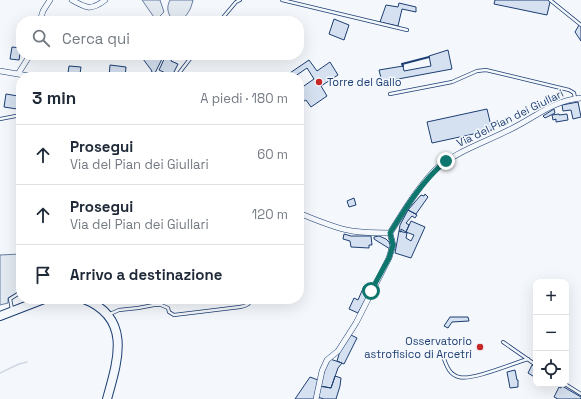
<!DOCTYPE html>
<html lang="it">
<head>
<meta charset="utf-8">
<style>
	:root { --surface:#fff; --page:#f6f6f7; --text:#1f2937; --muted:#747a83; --line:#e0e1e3 }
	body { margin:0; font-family:"Space Grotesk",sans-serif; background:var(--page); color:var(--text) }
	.controls { position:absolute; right:12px; bottom:12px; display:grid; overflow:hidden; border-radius:8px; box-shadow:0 4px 16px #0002 }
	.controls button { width:36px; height:36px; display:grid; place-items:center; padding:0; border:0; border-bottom:1px solid var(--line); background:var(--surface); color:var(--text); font:20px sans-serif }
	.stop { position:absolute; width:12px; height:12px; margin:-9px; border:3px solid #0f766e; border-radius:50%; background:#fff }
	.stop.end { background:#0f766e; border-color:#fff; box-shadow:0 1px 4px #0008 }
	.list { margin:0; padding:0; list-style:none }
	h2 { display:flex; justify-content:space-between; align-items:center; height:52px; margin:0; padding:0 16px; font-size:17px }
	h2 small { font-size:13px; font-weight:400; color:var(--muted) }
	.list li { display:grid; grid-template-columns:26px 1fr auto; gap:12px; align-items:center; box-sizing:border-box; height:60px; padding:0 16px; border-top:1px solid var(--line) }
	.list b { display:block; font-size:15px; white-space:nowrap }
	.list p { margin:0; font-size:13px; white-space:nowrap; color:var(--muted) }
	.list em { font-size:13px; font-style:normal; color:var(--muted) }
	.icon { flex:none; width:22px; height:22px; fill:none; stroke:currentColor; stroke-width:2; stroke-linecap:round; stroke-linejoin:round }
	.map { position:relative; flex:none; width:581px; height:399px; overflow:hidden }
	.search { position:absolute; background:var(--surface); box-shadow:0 4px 16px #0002; left:16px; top:16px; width:288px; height:44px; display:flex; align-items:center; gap:10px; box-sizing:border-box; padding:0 14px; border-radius:16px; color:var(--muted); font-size:15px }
	.panel { position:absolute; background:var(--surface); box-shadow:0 4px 16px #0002; left:16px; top:72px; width:288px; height:232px; border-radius:16px }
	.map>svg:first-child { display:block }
	.green { fill:#e3e9f0; stroke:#687fa3 }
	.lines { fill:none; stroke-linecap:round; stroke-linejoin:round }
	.stream { stroke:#cfd7e4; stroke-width:1.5 }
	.building { fill:#d5e0f0; stroke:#1d3f73 }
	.service-casing { stroke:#1d3f73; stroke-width:4 }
	.minor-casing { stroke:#1d3f73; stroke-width:6 }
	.primary-casing { stroke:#1d3f73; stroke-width:10 }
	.service { stroke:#f4f7fb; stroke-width:2.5 }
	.minor { stroke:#f4f7fb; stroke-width:5 }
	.primary { stroke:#f4f7fb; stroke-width:8 }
	.wall { stroke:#1d3f73; stroke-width:2 }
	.route { stroke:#0f766e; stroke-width:5 }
	.poi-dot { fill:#c62828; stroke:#f4f7fb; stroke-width:1.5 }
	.labels { text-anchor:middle; stroke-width:3; stroke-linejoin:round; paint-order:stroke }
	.poi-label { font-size:11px; fill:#1d3f73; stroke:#f4f7fb; text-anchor:start }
	.street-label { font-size:11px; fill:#1d3f73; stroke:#f4f7fb }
</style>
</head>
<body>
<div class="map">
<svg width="581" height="399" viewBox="0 0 581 399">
	<rect width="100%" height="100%" fill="#f4f7fb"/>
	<!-- green -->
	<path class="green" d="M142 0H160L164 12 156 20Z
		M170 0H193C191 9 188 15 180 21L172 20C168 13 166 8 170 0Z
		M21 254V287L20 291 8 298V303L0 305V255Z"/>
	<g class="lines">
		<!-- stream -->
		<path class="stream" d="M0 373 19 364 27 362"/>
	</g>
	<!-- building -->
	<path class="building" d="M495 0H548L550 2 547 15 494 4Z
		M399 3 416 7V12L402 9 398 26 380 22 386 5 398 7Z
		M334 19 349 25 344 40 329 34Z
		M579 25 581 27V41L575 32Z
		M12 47 21 48 19 60 10 59Z
		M448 50 452 69 382 82 379 70 403 66 404 71 431 66 429 56Z
		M146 55H164L153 77H148L150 72 151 73 152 71 143 59 147 56Z
		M166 55H174L171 61 178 64 172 76 159 70Z
		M309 60 317 71 330 62 338 75 321 86 327 96 311 107 306 100 299 104V84L301 88 314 79 307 68 294 77H284Z
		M110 65 126 67 125 77H109Z
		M69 66 81 67 80 74H77L76 77 70 76 71 73H68Z
		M6 94 18 96 17 109 4 107Z
		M578 102 581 117 573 119 571 110 563 111 562 105Z
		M487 109 492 130 432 143 427 122Z
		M554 109 555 113 545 118 543 116Z
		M559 114V115L567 114 568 120 556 122V119L553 120 552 115Z
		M425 194 428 197 416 214 408 210 421 195 424 196Z
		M354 198 356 205 349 207 347 201Z
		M408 210 417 215 415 218 412 216 406 223 409 225 406 232 401 229V232L399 231 400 225Z
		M411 221 425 227 411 258 395 253 399 231 407 233 406 238 411 241 414 235 406 232Z
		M344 234 351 236H371L372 245H369V248L351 247 350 241 343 239Z
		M379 236 386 239 389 242 391 247 390 249 374 239V237Z
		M364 286 371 289 358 313 349 309 354 298 358 300Z
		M450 317H468L469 321 452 322 448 328 444 326Z
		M351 335 357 338 344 364 337 361 340 351Z
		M330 359 342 363 338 368 331 388 320 386 326 364Z
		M532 365 536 367V378L528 373Z
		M515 370 517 380H518V387L510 388 507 372Z
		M335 376 341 378 340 386 336 399H324L317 397 320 386 331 388Z
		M310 377 318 380 314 399H295Z
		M562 386 581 397V399H558L554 397 559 387 561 388Z"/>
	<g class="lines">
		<defs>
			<path id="service" d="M282 0 407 30
				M550 0 581 25
				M220 21 236 2 240 0
				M176 77 193 55
				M390 94 452 82 477 71 486 70 569 90 574 93 575 98
				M0 119 21 115
				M12 309 10 299 21 292
				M110 314 119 310 138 308 154 305H161L168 308 169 312 174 315 240 307C245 306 250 305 251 299
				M503 342 536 365
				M444 359C447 367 450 375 459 377 472 381 514 363 528 359
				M565 384 581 394"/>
			<path id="minor" d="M72 0C86 8 91 11 105 0
				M40 21 43 11 50 0
				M0 71 35 77
				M18 74 30 55
				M299 213C316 220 334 228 352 231 365 233 378 233 390 233
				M390 233C403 212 417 189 434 171 450 154 488 141 509 130 535 118 551 101 581 98
				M316 399 322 371 327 360 338 351 356 323 389 258 393 245 390 233"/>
			<path id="primary" d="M84 299C132 318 118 360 107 399
				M0 316 44 299"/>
		</defs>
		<!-- service casing -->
		<use href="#service" class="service-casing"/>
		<!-- minor casing -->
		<use href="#minor" class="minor-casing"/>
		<!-- primary casing -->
		<use href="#primary" class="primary-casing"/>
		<!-- service -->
		<use href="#service" class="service"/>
		<!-- minor -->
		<use href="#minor" class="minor"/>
		<!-- primary -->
		<use href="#primary" class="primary"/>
		<!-- wall -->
		<path class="wall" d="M403 66 402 64 429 57"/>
	</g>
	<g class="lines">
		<!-- route -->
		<path class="route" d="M371 291 389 258 393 245 390 233C406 207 422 181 446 161"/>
	</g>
	<!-- markers -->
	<g class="poi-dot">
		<circle cx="319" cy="82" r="4"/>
		<circle cx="480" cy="347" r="4"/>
	</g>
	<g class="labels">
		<!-- poi labels -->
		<g class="poi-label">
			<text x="327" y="86">Torre del Gallo</text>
			<text x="472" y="345" text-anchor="end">Osservatorio<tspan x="472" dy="13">astrofisico di Arcetri</tspan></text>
		</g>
		<!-- street labels -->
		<g class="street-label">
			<text transform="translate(510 118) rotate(-26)" y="4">Via del Pian dei Giullari</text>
		</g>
	</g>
</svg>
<div class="controls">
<button>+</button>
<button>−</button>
<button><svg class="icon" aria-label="locate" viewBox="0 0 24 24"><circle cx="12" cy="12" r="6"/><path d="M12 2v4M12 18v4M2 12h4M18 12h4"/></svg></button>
</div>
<div class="stop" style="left:371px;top:291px"></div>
<div class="stop end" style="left:446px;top:161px"></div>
<div class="search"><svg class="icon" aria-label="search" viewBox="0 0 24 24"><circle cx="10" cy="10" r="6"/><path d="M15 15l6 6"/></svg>Cerca qui</div>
<section class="panel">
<h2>3 min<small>A piedi · 180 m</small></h2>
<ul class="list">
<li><svg class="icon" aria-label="ahead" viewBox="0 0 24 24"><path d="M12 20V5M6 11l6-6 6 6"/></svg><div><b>Prosegui</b><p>Via del Pian dei Giullari</p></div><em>60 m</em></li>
<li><svg class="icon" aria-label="ahead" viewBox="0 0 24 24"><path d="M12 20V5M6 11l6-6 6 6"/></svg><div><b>Prosegui</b><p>Via del Pian dei Giullari</p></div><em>120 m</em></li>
<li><svg class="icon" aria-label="arrive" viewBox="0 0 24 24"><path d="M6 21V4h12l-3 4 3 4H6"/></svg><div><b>Arrivo a destinazione</b></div></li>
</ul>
</section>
</div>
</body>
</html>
